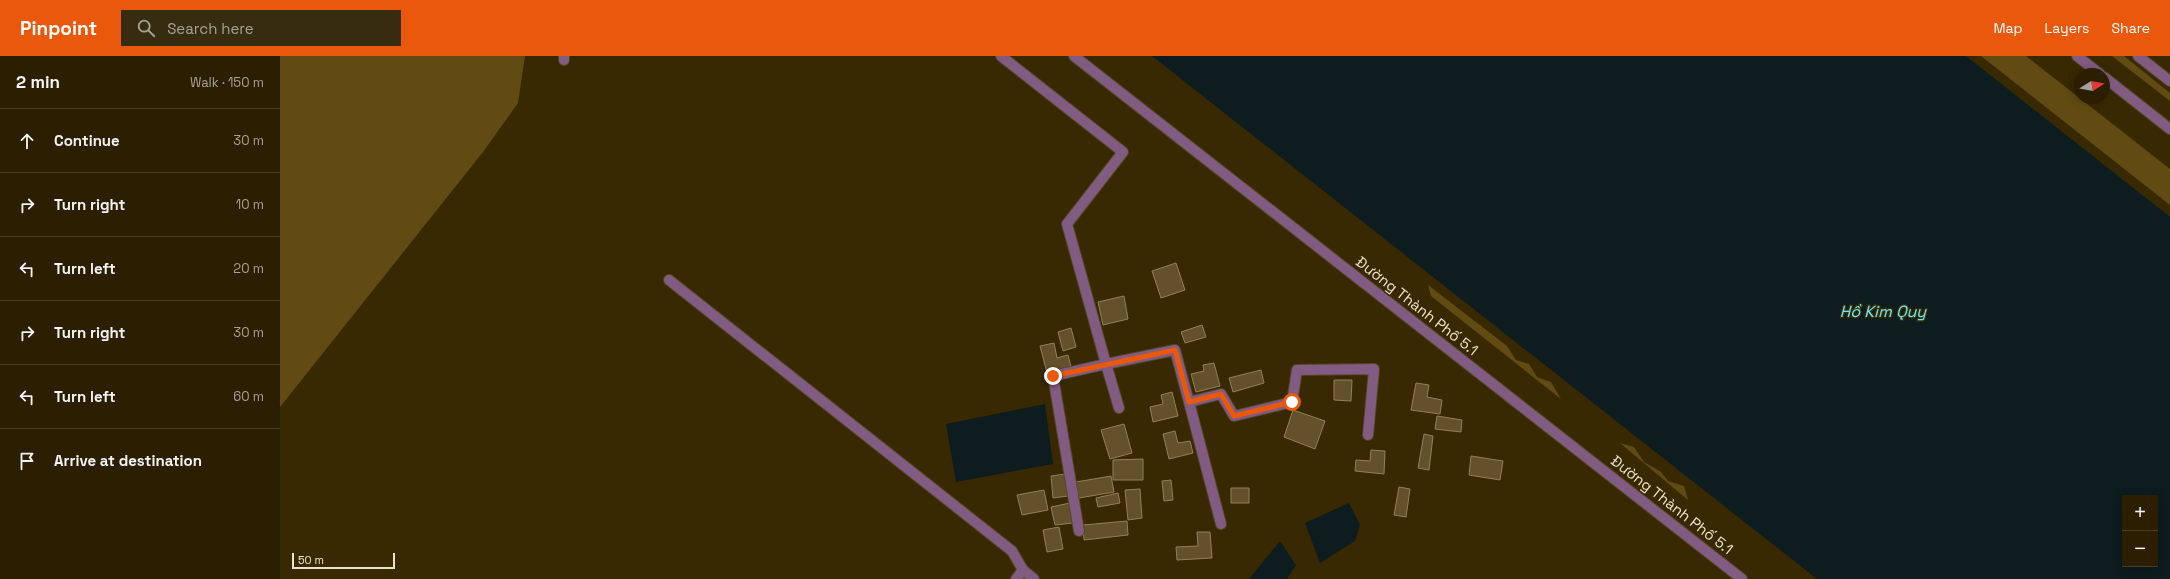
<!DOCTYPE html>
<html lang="en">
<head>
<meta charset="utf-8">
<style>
	:root { --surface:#2b1f00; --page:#372c0f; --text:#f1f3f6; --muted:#a6a299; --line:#473d22; --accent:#ea580c }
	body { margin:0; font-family:"Space Grotesk",sans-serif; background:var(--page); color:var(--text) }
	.controls { position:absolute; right:12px; bottom:12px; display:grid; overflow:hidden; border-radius:0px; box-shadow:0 2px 10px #0003 }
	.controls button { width:36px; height:36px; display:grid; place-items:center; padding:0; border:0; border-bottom:1px solid var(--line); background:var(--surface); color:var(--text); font:20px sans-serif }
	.compass { position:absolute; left:1794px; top:12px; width:36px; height:36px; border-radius:50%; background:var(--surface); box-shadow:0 2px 10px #0003; rotate:79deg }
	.scale { position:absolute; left:12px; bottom:10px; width:103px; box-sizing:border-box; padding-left:4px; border:2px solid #ebe2cc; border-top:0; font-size:11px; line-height:14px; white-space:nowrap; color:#ebe2cc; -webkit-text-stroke:3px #392900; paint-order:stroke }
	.stop { position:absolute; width:12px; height:12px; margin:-9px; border:3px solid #ea580c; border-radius:50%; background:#fff }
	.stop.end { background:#ea580c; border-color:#fff; box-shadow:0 1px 4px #0008 }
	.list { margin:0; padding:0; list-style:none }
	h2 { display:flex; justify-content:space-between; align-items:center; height:52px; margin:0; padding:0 16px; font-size:17px }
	h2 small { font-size:13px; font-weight:400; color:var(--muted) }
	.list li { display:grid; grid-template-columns:26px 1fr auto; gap:12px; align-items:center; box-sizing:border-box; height:64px; padding:0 16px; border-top:1px solid var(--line) }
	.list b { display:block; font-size:15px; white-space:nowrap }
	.list em { font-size:13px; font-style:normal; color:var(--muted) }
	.icon { flex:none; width:22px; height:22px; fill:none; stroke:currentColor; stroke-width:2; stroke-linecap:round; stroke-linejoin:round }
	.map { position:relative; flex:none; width:1890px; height:523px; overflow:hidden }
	header { display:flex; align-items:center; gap:24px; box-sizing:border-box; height:56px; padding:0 20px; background:var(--accent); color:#fff }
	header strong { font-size:19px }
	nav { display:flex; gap:22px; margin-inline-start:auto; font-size:14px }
	.search { width:280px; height:36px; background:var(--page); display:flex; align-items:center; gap:10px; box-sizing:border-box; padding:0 14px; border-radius:0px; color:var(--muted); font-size:15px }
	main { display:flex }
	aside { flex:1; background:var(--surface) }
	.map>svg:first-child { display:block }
	.green { fill:#624b12 }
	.water { fill:#0c1c1f; fill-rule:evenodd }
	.building { fill:#62512a; stroke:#928058 }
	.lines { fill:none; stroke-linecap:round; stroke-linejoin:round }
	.minor-casing { stroke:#554721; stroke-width:12 }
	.tertiary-casing { stroke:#554721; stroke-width:12 }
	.minor { stroke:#825b83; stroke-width:10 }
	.tertiary { stroke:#825b83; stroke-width:10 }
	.route { stroke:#ea580c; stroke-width:5 }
	.labels { text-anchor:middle; stroke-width:3; stroke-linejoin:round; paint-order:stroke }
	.street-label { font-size:15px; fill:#ebe2cc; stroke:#392900 }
	.water-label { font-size:16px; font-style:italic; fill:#6aeaf9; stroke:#392900 }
</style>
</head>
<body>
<header>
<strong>Pinpoint</strong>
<div class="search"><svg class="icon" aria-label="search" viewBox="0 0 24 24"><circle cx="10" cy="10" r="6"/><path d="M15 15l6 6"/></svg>Search here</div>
<nav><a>Map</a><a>Layers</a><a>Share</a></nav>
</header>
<main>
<aside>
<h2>2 min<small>Walk · 150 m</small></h2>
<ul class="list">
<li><svg class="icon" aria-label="ahead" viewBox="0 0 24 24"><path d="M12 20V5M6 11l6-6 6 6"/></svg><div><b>Continue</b></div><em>30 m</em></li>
<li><svg class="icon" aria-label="right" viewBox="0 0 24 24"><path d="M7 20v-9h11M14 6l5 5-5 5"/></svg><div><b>Turn right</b></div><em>10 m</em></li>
<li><svg class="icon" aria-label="left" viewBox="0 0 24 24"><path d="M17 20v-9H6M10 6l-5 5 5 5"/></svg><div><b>Turn left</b></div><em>20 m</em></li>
<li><svg class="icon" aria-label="right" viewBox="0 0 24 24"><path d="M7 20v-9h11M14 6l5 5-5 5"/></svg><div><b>Turn right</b></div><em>30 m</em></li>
<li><svg class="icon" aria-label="left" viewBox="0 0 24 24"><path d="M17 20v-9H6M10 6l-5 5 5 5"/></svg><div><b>Turn left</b></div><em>60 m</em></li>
<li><svg class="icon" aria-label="arrive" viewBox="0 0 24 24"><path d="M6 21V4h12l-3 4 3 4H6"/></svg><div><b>Arrive at destination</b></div></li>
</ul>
</aside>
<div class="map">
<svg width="1890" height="523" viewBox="0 0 1890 523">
	<rect width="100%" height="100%" fill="#392900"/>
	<!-- green -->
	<path class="green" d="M0 0H245L238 47 203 96 0 351Z
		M1701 0H1746L1890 113V149Z
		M1832 0H1844L1890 37V45Z
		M1148 229 1227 290 1236 304 1249 308 1257 321 1271 326 1281 343 1151 240Z
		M1340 387 1354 391 1364 406 1381 416 1388 425 1404 430 1408 444Z"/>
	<!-- water -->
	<path class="water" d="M872 0H1686L1890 161V523H1537ZM1845 442H1875V508H1845Z
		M765 348 773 408 676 426 666 368Z
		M1069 447 1080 469 1075 485 1040 507 1025 467Z
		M1000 485 1016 509 1007 523H969Z"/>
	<!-- building -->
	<path class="building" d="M896 207 905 234 881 242 872 215Z
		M844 240 848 263 823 269 818 246Z
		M922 269 926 281 905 287 901 276Z
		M791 272 796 291 783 295 778 276Z
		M774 287 777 302 788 299 791 311 767 317 760 290Z
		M934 307 940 330 916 336 911 318 924 315 923 309Z
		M981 314 984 327 953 336 949 322Z
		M1054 324H1072L1071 345 1054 344Z
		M1136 327 1149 329 1147 341 1162 344 1160 358 1131 354Z
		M892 336 898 360 873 366 870 351 883 348 881 339Z
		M1013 354 1045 365 1035 393 1004 381Z
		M1157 360 1182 364 1181 376 1155 373Z
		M844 368 852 397 830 403 821 374Z
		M895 375 898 387 910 385 913 397 889 403 883 378Z
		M1144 378 1153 380 1149 414 1138 412Z
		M1091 394 1105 395 1104 418 1075 415 1076 404 1090 405Z
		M1191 400 1223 405 1220 424 1189 419Z
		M863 403V424H833V404Z
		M785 418 788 440 773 442 771 420Z
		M831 420 834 436 799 442 796 426Z
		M891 424 893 444 884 445 882 425Z
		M1119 431 1130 433 1126 461 1114 459Z
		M951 432H969V447H951Z
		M860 433 862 462 848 464 845 434Z
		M764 434 768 454 742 459 737 439Z
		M838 437 840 447 818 451 816 442Z
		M790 447 793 467 775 469 771 451Z
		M847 465 848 479 804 484 803 469Z
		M779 471 783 493 767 496 763 474Z
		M917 476H930L932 502 897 504 896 491 918 490Z"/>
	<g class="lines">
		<defs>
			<path id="minor" d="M721 0 843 96 787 168 826 308 895 294 909 346 941 338 954 360 1012 346 1017 314 1094 313 1088 379
				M1858 0 1890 25
				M284 4V0
				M389 224 732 495 743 514
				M909 346 941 468
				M799 475 773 320 826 308 839 352"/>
			<path id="tertiary" d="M794 0 1462 523
				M1797 0 1820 18
				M1824 21 1890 73
				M736 523 743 514 754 523"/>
		</defs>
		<!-- minor casing -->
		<use href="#minor" class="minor-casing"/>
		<!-- tertiary casing -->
		<use href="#tertiary" class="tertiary-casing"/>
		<!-- minor -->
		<use href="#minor" class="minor"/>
		<!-- tertiary -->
		<use href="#tertiary" class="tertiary"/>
	</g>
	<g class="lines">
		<!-- route -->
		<path class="route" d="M773 320 895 294 909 346 941 338 954 360 1012 346"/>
	</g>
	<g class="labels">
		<!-- street labels -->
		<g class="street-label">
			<text transform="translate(1137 250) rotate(38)" y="5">Đường Thành Phố 5.1</text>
			<text transform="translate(1392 449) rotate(38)" y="5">Đường Thành Phố 5.1</text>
		</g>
		<!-- water labels -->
		<g class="water-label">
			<text x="1603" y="261">Hồ Kim Quy</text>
		</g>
	</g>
</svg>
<div class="controls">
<button>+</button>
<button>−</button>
</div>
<svg class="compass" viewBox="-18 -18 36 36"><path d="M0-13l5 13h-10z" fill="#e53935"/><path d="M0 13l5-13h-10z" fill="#a6a299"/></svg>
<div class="scale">50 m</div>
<div class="stop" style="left:1012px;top:346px"></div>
<div class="stop end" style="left:773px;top:320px"></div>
</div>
</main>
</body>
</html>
